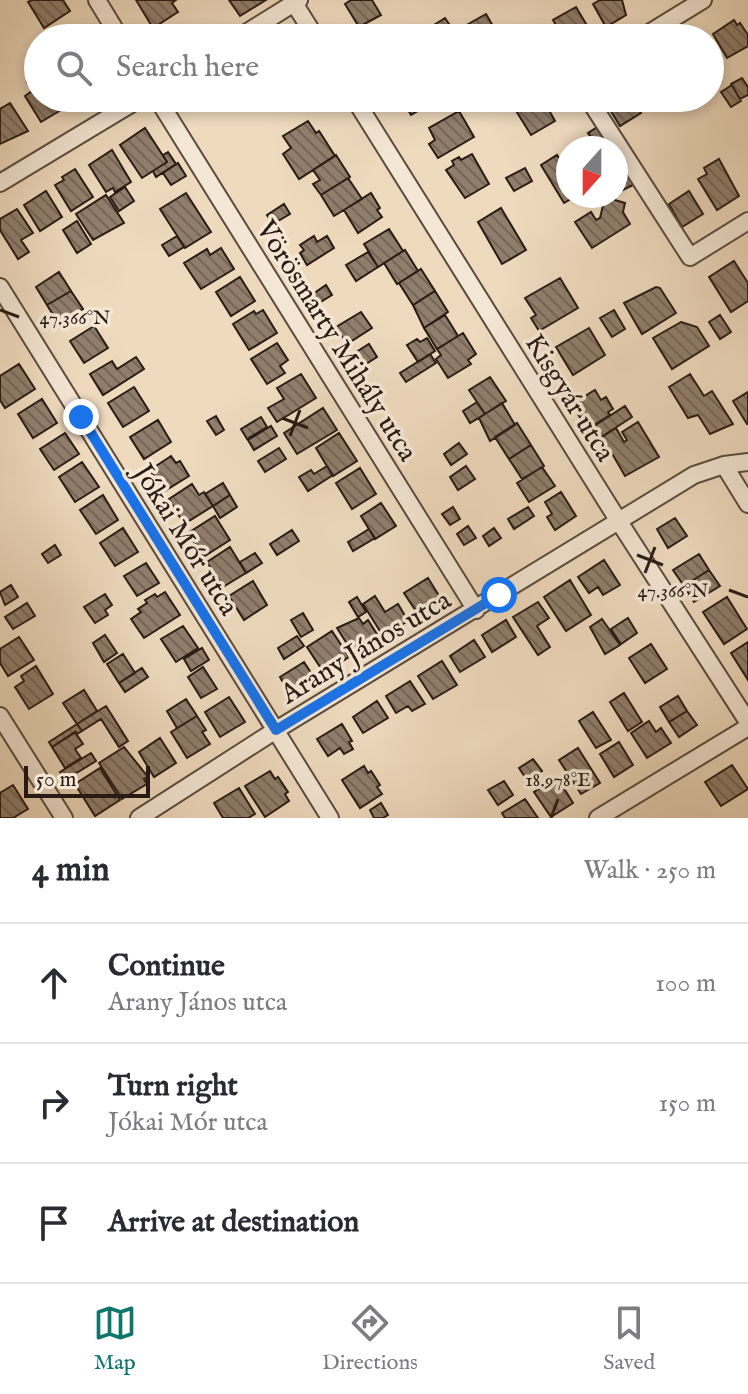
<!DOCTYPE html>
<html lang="en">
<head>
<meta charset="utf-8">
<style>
	:root { --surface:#fff; --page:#f7f7f7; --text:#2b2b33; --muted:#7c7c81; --line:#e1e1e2; --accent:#0f766e }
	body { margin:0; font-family:"IM FELL English",serif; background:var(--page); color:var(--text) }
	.compass { position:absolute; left:556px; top:136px; width:72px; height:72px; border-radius:50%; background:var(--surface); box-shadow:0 4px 12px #0003; rotate:201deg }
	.scale { position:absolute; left:24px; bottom:20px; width:126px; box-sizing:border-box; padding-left:8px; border:4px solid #291b14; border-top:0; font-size:22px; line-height:28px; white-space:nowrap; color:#291b14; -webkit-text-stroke:6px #f5e7d5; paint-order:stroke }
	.stop { position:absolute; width:24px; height:24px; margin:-18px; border:6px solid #1a73e8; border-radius:50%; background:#fff }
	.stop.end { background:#1a73e8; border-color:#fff; box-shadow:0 2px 8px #0008 }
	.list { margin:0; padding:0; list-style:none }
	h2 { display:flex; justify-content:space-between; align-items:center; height:104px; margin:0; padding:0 32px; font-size:34px }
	h2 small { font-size:26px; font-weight:400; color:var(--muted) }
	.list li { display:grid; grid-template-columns:52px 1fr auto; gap:24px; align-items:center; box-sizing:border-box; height:120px; padding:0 32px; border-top:2px solid var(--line) }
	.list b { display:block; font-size:30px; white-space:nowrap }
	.list p { margin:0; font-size:26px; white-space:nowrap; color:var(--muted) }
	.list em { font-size:26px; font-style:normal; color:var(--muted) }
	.icon { flex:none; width:44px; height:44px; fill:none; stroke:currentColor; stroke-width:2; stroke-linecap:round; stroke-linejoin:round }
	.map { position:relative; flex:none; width:748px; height:818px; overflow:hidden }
	.search { position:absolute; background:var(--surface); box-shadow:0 4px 12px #0003; left:24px; right:24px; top:24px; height:88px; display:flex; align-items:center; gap:20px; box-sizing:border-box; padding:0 28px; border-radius:44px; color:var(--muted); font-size:30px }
	.sheet { height:464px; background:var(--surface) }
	nav { display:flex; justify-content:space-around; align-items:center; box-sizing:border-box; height:112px; border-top:2px solid var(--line); background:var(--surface); font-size:22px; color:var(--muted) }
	nav a { display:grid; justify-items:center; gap:4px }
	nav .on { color:var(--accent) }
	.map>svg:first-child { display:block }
	.building { fill:url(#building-back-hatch); stroke:#291b14; stroke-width:2 }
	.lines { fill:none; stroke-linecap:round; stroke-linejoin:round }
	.minor-casing { stroke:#5a4b3e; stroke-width:20 }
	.minor { stroke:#f5e7d5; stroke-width:16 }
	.route { stroke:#1a73e8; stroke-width:10 }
	.ticks { fill:none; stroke:#291b14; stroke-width:3 }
	.labels { text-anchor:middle; stroke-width:7; stroke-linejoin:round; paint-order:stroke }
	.street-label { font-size:28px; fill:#291b14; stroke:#f5e7d5 }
	.ticks-label { font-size:20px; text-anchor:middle; fill:#291b14; stroke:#f5e7d5; stroke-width:7; stroke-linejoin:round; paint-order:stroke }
</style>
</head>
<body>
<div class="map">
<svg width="748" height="818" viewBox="0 0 748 818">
	<defs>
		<pattern id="building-back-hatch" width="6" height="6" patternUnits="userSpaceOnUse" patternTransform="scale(2)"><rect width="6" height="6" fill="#907e6c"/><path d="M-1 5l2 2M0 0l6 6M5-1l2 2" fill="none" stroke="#766658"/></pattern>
	</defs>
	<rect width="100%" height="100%" fill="#efdabe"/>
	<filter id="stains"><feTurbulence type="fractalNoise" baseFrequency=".0025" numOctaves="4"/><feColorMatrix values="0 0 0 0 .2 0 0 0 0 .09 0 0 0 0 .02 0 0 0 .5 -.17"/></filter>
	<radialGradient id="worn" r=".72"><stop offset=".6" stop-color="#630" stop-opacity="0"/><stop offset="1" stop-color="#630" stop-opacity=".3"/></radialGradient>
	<!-- building -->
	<path class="building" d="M32 0H63L70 11 44 28 28 2Z
		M136 0H176L172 3 178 12 153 28Z
		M229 0H266L240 16Z
		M351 0H372L381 15 359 27 345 4Z
		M600 0H622L626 15 606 27 593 4Z
		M576 7 589 29 574 38H563L553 20Z
		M486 14 500 38H461L456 31Z
		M445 18 455 33 446 38H435L429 28Z
		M734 20 737 25 740 23 748 35V46L727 58 713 34Z
		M38 75V98H54L61 110 41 122 25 96 32 91 27 82Z
		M742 78 748 87V95L740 99 731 84Z
		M732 85 741 101 731 107 721 92Z
		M283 98H310L291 110Z
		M401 98H431L433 102 411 115Z
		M534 98H542L555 121 531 135 515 109Z
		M603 98H631L641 113 620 126Z
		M10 103 28 131 0 144V109Z
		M459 111 474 137 438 158 429 144 435 140 429 128Z
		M308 121 316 133 319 131 335 156 299 179 283 154 291 148 283 136Z
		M602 124 616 148H598L588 133Z
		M145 128 167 162 142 178 120 145Z
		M112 150 131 182 115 192 113 188 106 192 89 165Z
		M168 152 176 164 156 177 153 171 167 162 163 155Z
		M472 154 489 184 465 198 446 170 454 165 452 161 459 157 461 160Z
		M336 155 350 177 321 195 313 184 320 180 313 170Z
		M557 155 562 163 565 160 568 165V196H576L564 203 541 165Z
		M719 159 739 196 717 210 698 179 707 174 704 168Z
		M178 163 186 176 171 185 163 173Z
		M629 166 639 182 617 193 616 174Z
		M525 168 532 181 514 191 506 178Z
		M75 169 93 197 71 211 55 185 64 180 62 177Z
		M348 178 362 199 334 216 321 195Z
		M125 187 134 201 119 211 110 197Z
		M46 191 62 217 40 231 24 205Z
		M689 191 703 214 682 227 669 204Z
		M186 193 211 232 185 248 160 209Z
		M371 193 380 208 377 210 382 217 358 233 344 210Z
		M106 195 124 223 93 240 76 214Z
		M605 197 625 203 623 212 630 224 592 248 575 222 591 212 596 220 600 218Z
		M284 204 290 214 273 224 267 215Z
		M501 208 526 250 502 264 478 222Z
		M17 209 33 233 21 240 29 252 18 259 0 230V219Z
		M77 221 91 244 77 253 63 230Z
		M389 229 403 251 378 267 364 244Z
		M177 236 184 247 169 256 162 245Z
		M314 236 317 242 327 236 334 248 307 265 300 253 304 250 300 245Z
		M221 248 234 269 201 289 184 263 207 249 210 255Z
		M405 250 418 271 397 284 384 263Z
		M368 252 378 267 356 281 346 265Z
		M734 261 748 283V301L731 312 709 277Z
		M421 269 435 291 413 305 399 283Z
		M59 272 71 291 47 305 36 287Z
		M240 277 255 301 231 316 216 292Z
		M560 278 578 308 539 331 531 318 536 315 525 298Z
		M326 285 332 295 316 305 310 296Z
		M656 287 660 288 676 313 642 334 624 303Z
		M71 291 83 309 59 324 47 305Z
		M435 291 448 312 424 328 413 305Z
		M263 310 277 333 249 350 233 324 254 311 256 314Z
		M614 310 625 329 612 337 600 318Z
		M361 312 372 328 347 344 336 327Z
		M445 315 458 336 437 349 424 328Z
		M720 315 731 332 720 339 709 322Z
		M681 322 697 327 709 346 672 369 653 338Z
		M94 326 108 348 84 363 70 341Z
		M589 328 605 355 573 375 556 347Z
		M463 333 476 354 468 360 471 364 448 378 436 359 441 355 437 349Z
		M427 338 435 351 418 362 407 345 417 339 420 342Z
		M277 343 288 360 280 366 285 373 267 384 251 359Z
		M369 344 377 357 358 369 350 356Z
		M430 354 436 363 406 382 400 373Z
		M136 357 144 369 103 395 90 374 112 361 117 369Z
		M19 364 35 389 5 408 0 400V376Z
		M301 374 316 398 277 422 268 408 284 399 277 388Z
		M690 374 704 396 712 391 733 424 710 434 698 415 688 418 669 387Z
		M490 377 506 401 485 414 469 390Z
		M134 387 149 411 123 427 108 403Z
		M595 390 601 400 606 397 613 409 608 412 610 415 587 429 572 404Z
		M748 392V424H747L733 401Z
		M42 399 57 423 33 438 18 414Z
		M477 402 485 414 470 423 463 411Z
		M502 403 515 425 490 441 479 418Z
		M625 406 632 417 595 441 588 430Z
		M323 408 337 430 297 454 284 433Z
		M216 416 224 430 216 435 207 421Z
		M261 417 267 427 247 439 241 429Z
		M158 420 171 442 144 459 130 437Z
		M638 422 659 457 625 476 610 450 607 452 599 439 616 428 624 442 627 440 622 432Z
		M517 423 531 445 509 459 495 437Z
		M271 426 277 436 254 450 248 440Z
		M65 433 79 454 54 470 40 449Z
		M339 433 357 461 333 476 316 448Z
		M459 443 467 454 451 465 444 454Z
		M531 445 544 466 522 479 509 459Z
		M279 448 286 459 265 472 258 461Z
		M171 456 176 463 180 461 189 476 163 492 150 470Z
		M82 462 99 487 75 502 59 477Z
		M327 466 333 475 308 491 299 477 311 470 314 474Z
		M466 466 475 479 458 490 450 477Z
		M542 467 555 486 529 502 517 483Z
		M360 468 376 494 352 509 336 483Z
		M223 483 230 495 213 506 205 494Z
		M192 484 199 495 204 492 213 506 184 524 169 499Z
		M561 492 576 516 555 530 547 517 552 514 545 502Z
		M103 495 118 520 96 534 80 510Z
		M230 495 237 507 220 518 213 506Z
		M381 503 396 526 375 539 361 516Z
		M453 507 460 519 450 525 442 514Z
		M528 507 534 516 514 529 508 519Z
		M215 516 230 540 203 557 188 533Z
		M675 518 687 536 668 548 657 529Z
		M468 526 476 538 464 545 457 534Z
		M123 528 138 552 115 566 100 543Z
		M494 528 501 538 489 546 483 536Z
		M369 529 375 538 353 551 348 542Z
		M292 530 299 541 277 555 270 544Z
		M55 545 61 555 48 563 42 554Z
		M230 547 246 573 223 587 207 562Z
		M255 553 262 563 246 573 240 562Z
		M699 554 709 570 684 586 673 570Z
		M604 560 620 585 603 595 598 587 589 593 578 577Z
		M146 563 159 583 137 596 124 576Z
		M709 570 720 586 694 602 684 586Z
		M428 578 441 599 418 614 404 593Z
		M570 580 591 615 566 631 544 597Z
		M253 581 267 605 244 620 229 596Z
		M11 585 18 597 5 605 0 592Z
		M165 592 180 615 144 638 131 619 141 612 138 609 147 603 145 600 155 594 157 597Z
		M105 594 112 605 105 610 108 615 95 623 84 607Z
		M375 596 385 612 398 604 408 621 383 636 363 604Z
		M357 597 366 612 358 617 349 602Z
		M727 597 747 629 724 644 703 612Z
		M538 602 549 618 537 626 550 647 538 655 513 617Z
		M27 603 35 616 13 629 5 617Z
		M303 613 313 630 301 637 291 620Z
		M359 618 363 624 368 620 380 639 354 655 337 628Z
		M628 618 637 633 621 644 611 629Z
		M602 619 620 645 605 654 590 627Z
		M506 620 516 637 492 652 482 635Z
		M183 626 198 648 176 662 161 639Z
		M332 631 349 657 324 673 307 647Z
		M105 635 117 653 104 662 93 643Z
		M297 636 304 646 284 659 278 648Z
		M19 637 34 660 8 676 0 663V649Z
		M474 640 485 657 460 672 450 656Z
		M748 642V680L731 653Z
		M651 644 667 669 645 683 629 658Z
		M202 648 209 660 191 671 184 659Z
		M123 654 135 673 119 683 107 664Z
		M442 661 457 685 433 699 418 676Z
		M304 662 315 679 290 694 280 677Z
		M36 666 53 694 29 709 15 687 24 681 21 676Z
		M203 667 217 689 201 698 188 677Z
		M142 668 148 677 125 692 119 683Z
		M410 681 425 704 412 711 408 706 396 713 386 696Z
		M84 690 97 711 77 724 63 703Z
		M624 693 642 722 628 731 610 702Z
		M678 696 687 711 669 722 660 707Z
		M229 697 245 722 220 737 205 712Z
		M186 699 197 716 177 728 167 711Z
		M377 701 388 718 363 733 353 717Z
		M106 706 128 741 119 747 101 719 82 731 77 724Z
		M687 711 697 725 679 737 669 722Z
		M593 712 611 740 596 748 579 721Z
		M197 716 206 730 202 732 210 744 187 758 171 732Z
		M649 721 656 732 661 728 671 743 647 758 631 733Z
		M77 724 82 731 77 734 76 732 52 747 49 742Z
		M342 724 352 741 349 742 353 749 344 754 340 748 328 756 317 739Z
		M75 732 83 744 75 749 81 758 65 768 52 747Z
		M160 738 176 763 154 777 139 752Z
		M619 742 633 765 614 777 600 754Z
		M124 747 148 777 144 779 147 784 122 799 99 763Z
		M578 748 600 783 581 794 559 760Z
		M91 753 96 761 65 780 60 772Z
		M533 759 542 771 527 780 519 768Z
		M732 765 748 789 721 806 705 782Z
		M364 766 368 773 371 771 380 785 377 787 382 794 360 808 342 780Z
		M100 768 120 800 95 816 75 784Z
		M270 771 275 779 278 777 288 792 285 794 289 801 265 817 245 786Z
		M557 777 573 803 551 817 534 792Z
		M504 781 513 795 498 805 488 790Z
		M13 785 28 809 13 818H0V793Z
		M239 788 255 814 248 818H223L214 803Z
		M525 799 538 818H505L502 813Z
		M381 803 388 815 383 818H374L370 810Z"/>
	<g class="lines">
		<defs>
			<path id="minor" d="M97 0 120 38
				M292 0 316 38
				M238 38 299 0
				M641 38 703 0
				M157 98 476 610
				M354 98 618 520 748 722
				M588 98 690 257 748 221
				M0 183 141 98
				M0 287 330 818
				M724 465 748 504
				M0 716 64 818
				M139 818 276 730 694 475 724 465 748 462
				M598 818 748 727"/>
		</defs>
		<!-- minor casing -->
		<use href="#minor" class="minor-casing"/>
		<!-- minor -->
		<use href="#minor" class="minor"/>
	</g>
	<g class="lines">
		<!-- route -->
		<path class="route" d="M81 417 276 730 499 595"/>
	</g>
	<!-- ticks -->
	<path class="ticks" d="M0 310 19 317M282 418 308 428M290 436 300 410M637 555 663 565M645 573 655 547M729 590 748 597M551 818 558 799"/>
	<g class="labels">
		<!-- street labels -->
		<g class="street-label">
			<text transform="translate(338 340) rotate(58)" y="10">Vörösmarty Mihály utca</text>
			<text transform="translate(571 397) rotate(58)" y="10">Kisgyár utca</text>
			<text transform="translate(187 539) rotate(58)" y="10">Jókai Mór utca</text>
			<text transform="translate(365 646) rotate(-31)" y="10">Arany János utca</text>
		</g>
	</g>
	<g class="ticks-label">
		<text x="75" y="324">47.366°N</text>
		<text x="673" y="597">47.366°N</text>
		<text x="558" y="786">18.978°E</text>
	</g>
	<rect width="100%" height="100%" filter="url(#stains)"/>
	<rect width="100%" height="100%" fill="url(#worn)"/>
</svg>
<svg class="compass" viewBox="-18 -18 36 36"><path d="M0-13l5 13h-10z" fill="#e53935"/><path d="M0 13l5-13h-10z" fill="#7c7c81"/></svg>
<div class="scale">50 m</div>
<div class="stop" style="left:499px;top:595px"></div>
<div class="stop end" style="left:81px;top:417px"></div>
<div class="search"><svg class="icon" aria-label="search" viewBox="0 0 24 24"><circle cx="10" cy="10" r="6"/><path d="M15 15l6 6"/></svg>Search here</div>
</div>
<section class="sheet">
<h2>4 min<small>Walk · 250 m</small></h2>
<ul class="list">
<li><svg class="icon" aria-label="ahead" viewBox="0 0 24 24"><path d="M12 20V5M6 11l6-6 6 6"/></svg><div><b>Continue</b><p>Arany János utca</p></div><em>100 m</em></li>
<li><svg class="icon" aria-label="right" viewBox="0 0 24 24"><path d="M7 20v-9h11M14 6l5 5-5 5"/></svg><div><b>Turn right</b><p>Jókai Mór utca</p></div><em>150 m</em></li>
<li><svg class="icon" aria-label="arrive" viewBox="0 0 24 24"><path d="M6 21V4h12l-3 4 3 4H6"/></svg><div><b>Arrive at destination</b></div></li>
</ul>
</section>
<nav>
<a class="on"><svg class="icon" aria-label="map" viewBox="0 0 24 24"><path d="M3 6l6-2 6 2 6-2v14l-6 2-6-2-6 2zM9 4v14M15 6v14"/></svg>Map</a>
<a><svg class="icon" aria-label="directions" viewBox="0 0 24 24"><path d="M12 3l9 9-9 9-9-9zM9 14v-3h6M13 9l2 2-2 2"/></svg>Directions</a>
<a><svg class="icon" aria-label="saved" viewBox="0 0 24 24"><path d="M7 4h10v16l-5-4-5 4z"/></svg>Saved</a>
</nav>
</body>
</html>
